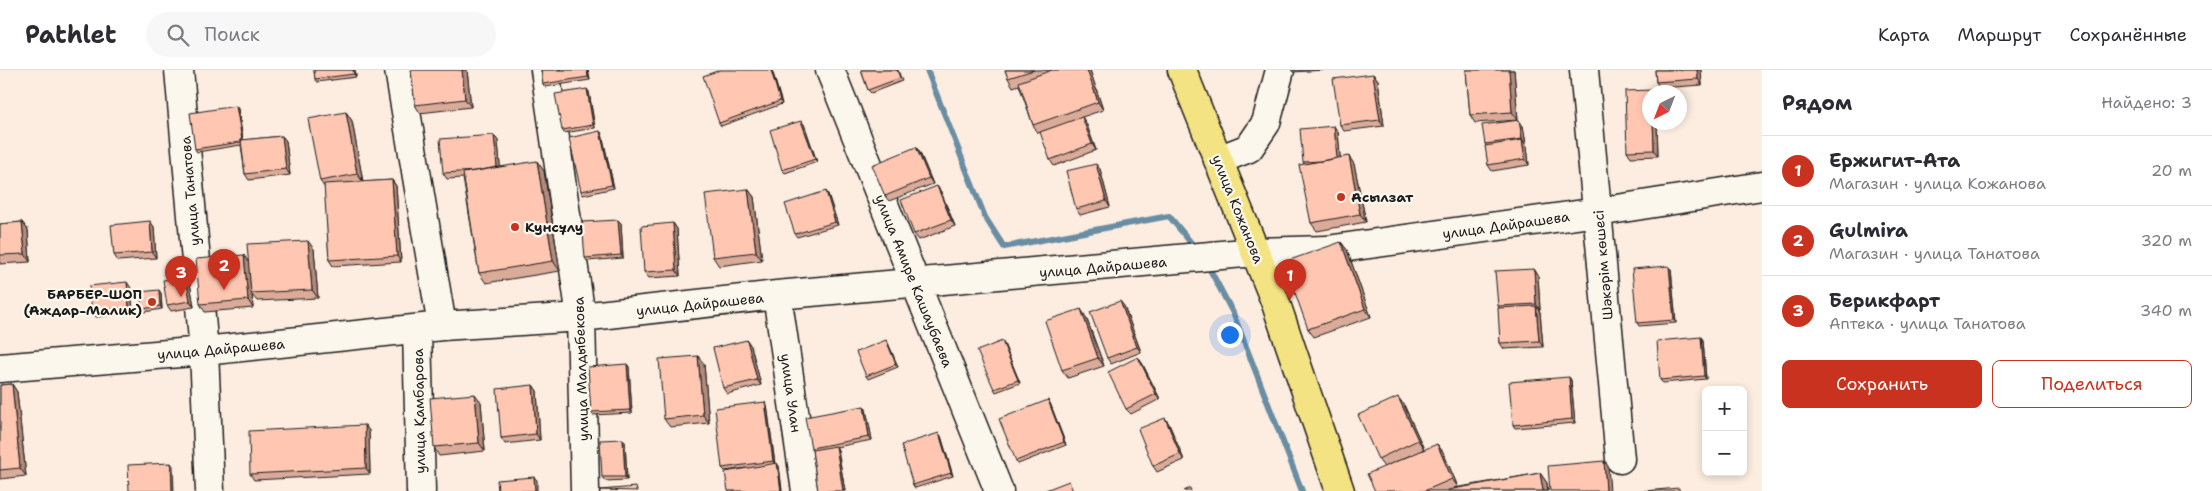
<!DOCTYPE html>
<html lang="ru">
<head>
<meta charset="utf-8">
<style>
	:root { --surface:#fff; --page:#f7f7f7; --text:#2b2b33; --muted:#7c7c81; --line:#e1e1e2; --accent:#c8321e }
	body { margin:0; font-family:"Shantell Sans",sans-serif; background:var(--page); color:var(--text) }
	.controls { position:absolute; right:15px; bottom:15px; display:grid; overflow:hidden; border-radius:8px; box-shadow:0 2px 8px #0003 }
	.controls button { width:45px; height:45px; display:grid; place-items:center; padding:0; border:0; border-bottom:1px solid var(--line); background:var(--surface); color:var(--text); font:25px sans-serif }
	.compass { position:absolute; left:1642px; top:15px; width:45px; height:45px; border-radius:50%; background:var(--surface); box-shadow:0 2px 8px #0003; rotate:222deg }
	.you { position:absolute; left:1229px; top:264px; width:18px; height:18px; margin:-12px; border:4px solid #fff; border-radius:50%; background:#1a73e8; box-shadow:0 0 0 8px #1a73e833 }
	.badge { display:grid; place-items:center; width:32px; height:32px; border-radius:50%; background:var(--accent); color:#fff; font-size:16px; font-weight:700 }
	.pin { position:absolute; translate:-50% -41px; filter:drop-shadow(0 1px 2px #0008) }
	.pin::after { content:''; position:absolute; top:26px; width:18px; height:15px; background:inherit; clip-path:polygon(0 0,100% 0,50% 100%) }
	.list { margin:0; padding:0; list-style:none }
	h2 { display:flex; justify-content:space-between; align-items:center; height:65px; margin:0; padding:0 20px; font-size:21px }
	h2 small { font-size:16px; font-weight:400; color:var(--muted) }
	.list li { display:grid; grid-template-columns:32px 1fr auto; gap:15px; align-items:center; box-sizing:border-box; height:70px; padding:0 20px; border-top:1px solid var(--line) }
	.list b { display:block; font-size:19px; white-space:nowrap }
	.list p { margin:0; font-size:16px; white-space:nowrap; color:var(--muted) }
	.list em { font-size:16px; font-style:normal; color:var(--muted) }
	.actions { display:flex; gap:10px; padding:15px 20px }
	.actions a { flex:1; padding:11px 0; border:1px solid var(--accent); border-radius:8px; text-align:center; font-size:18px; color:var(--accent) }
	.actions .main { background:var(--accent); color:#fff }
	.icon { flex:none; width:28px; height:28px; fill:none; stroke:currentColor; stroke-width:2; stroke-linecap:round; stroke-linejoin:round }
	.map { position:relative; flex:none; width:1762px; height:421px; overflow:hidden }
	header { display:flex; align-items:center; gap:30px; box-sizing:border-box; height:70px; padding:0 25px; background:var(--surface); border-bottom:1px solid var(--line) }
	header strong { font-size:24px }
	nav { display:flex; gap:28px; margin-inline-start:auto; font-size:18px }
	.search { width:350px; height:45px; background:var(--page); display:flex; align-items:center; gap:12px; box-sizing:border-box; padding:0 18px; border-radius:28px; color:var(--muted); font-size:19px }
	main { display:flex }
	aside { flex:1; background:var(--surface) }
	.map>svg:first-child { display:block }
	.lines { fill:none; stroke-linecap:round; stroke-linejoin:round }
	.stream { stroke:#698da3; stroke-width:6 }
	.minor-casing { stroke:#1c1c1c; stroke-width:31 }
	.major-casing { stroke:#1c1c1c; stroke-width:31 }
	.minor { stroke:#fbf7ec; stroke-width:28 }
	.major { stroke:#f4e382; stroke-width:28 }
	.wall { fill:#dbab99; stroke:#1c1c1c }
	.shaded-wall { fill:#b28b7d; stroke:#1c1c1c }
	.building { fill:#ffc7b2; stroke:#1c1c1c }
	.poi-dot { fill:#c8321e; stroke:#fbf7ec; stroke-width:2 }
	.labels { text-anchor:middle; stroke-width:4.5; stroke-linejoin:round; paint-order:stroke }
	.street-label { font-size:14px; fill:#1c1c1c; stroke:#fbf7ec }
	.poi-label { font-size:14px; font-weight:bold; fill:#1c1c1c; stroke:#fbf7ec; text-anchor:start }
</style>
</head>
<body>
<header>
<strong>Pathlet</strong>
<div class="search"><svg class="icon" aria-label="search" viewBox="0 0 24 24"><circle cx="10" cy="10" r="6"/><path d="M15 15l6 6"/></svg>Поиск</div>
<nav><a>Карта</a><a>Маршрут</a><a>Сохранённые</a></nav>
</header>
<main>
<div class="map">
<svg width="1762" height="421" viewBox="0 0 1762 421">
	<rect width="100%" height="100%" fill="#fcede0"/>
	<filter id="ink" filterUnits="userSpaceOnUse"><feTurbulence type="fractalNoise" baseFrequency=".02" numOctaves="2"/><feDisplacementMap in="SourceGraphic" scale="10" xChannelSelector="R" yChannelSelector="G"/><feConvolveMatrix kernelMatrix="1 2 1 2 8 2 1 2 1" color-interpolation-filters="sRGB"/></filter>
	<g filter="url(#ink)">
		<g class="lines">
			<!-- stream -->
			<path class="stream" d="M927 0 985 147 1004 177 1169 146 1197 180
				M1207 194 1233 243 1302 421"/>
			<defs>
				<path id="minor" d="M179 0 204 281 210 421
					M399 0 442 256
					M545 0 581 247 585 421
					M830 0 999 421
					M1584 0 1620 389
					M1218 90 1249 78 1266 53 1280 0
					M777 225 806 421
					M417 260 421 421
					M0 298 204 281 442 256 581 247 777 225 1255 182 1327 180 1598 142 1762 116"/>
				<path id="major" d="M1182 0 1275 231 1340 421"/>
			</defs>
			<!-- minor casing -->
			<use href="#minor" class="minor-casing"/>
			<!-- major casing -->
			<use href="#major" class="major-casing"/>
			<!-- minor -->
			<use href="#minor" class="minor"/>
			<!-- major -->
			<use href="#major" class="major"/>
		</g>
		<!-- wall -->
		<path class="wall" d="M314 0H355L356 7 317 12 315 9Z
			M411 0H467L471 37 420 43 415 35Z
			M541 0H588L590 10 545 17 543 14Z
			M772 0 782 34 721 56 719 53Z
			M861 0H898L902 11 871 23 868 20Z
			M1005 0H1090L1103 40 1082 47 1086 53 1096 80 1054 96 1050 90 1047 60 1038 63 1033 55 1019 15 1013 17 1008 8Z
			M1291 0H1324L1293 2Z
			M1466 0H1514L1518 50 1475 53 1470 45Z
			M1655 0H1701L1702 15 1660 18 1656 12Z
			M1373 4 1378 10 1384 56 1344 61 1340 55Z
			M587 19 589 22 595 58 564 63 562 60Z
			M236 36 238 39 243 70 282 66 286 71 290 105 249 110 245 104 241 75 197 82 195 79Z
			M346 42 352 51 363 112 392 110 396 116 401 192 333 196 329 190 325 118 320 111Z
			M801 51 804 54 817 92 785 103 782 100Z
			M1650 52H1657L1658 86 1631 87 1627 81Z
			M1523 56 1526 74 1525 75 1527 76 1529 95 1492 101 1488 95 1486 76 1485 74Z
			M600 61 602 64 614 118 583 125 581 121Z
			M1338 62 1340 87 1354 94 1366 152 1317 161 1311 153 1304 94 1303 92Z
			M494 65 498 71 500 97 544 101 560 201 486 213 479 203 463 108 447 109 443 103Z
			M916 77 920 83 933 114 889 131 885 126Z
			M1100 99 1110 137 1080 145 1076 139Z
			M937 116 941 122 955 156 919 170 914 164Z
			M748 119 754 127 762 190 719 196 713 187Z
			M828 124 838 155 797 167 795 164Z
			M618 150 621 153 623 188 587 191 585 188Z
			M150 151 154 157 156 188 118 191 114 185Z
			M22 152 28 160 30 192 0 194V154Z
			M673 153 677 159 680 206 649 208 644 202Z
			M1341 172 1347 180 1371 247 1314 267 1308 259Z
			M314 179 318 228 257 231 252 225 253 238 205 242 200 234 248 191Z
			M1669 196 1671 199 1676 253 1639 256 1637 253Z
			M1534 199 1538 205 1540 240H1539L1540 242 1543 277 1504 279 1500 273 1499 238 1498 236Z
			M186 207 190 213 194 237 171 241 167 235Z
			M131 218 133 243 96 247 92 241Z
			M161 223 162 239 144 242 142 239Z
			M1124 236 1141 282 1111 294 1107 288Z
			M1086 247 1104 296 1068 308 1062 300Z
			M1701 267 1703 270 1706 309 1663 313 1660 310Z
			M886 270 888 273 898 297 868 309 866 306Z
			M1004 274 1020 313 996 322 994 319Z
			M751 276 761 315 727 324 723 318Z
			M698 286 704 294 709 353 670 357 664 349Z
			M1142 293 1160 329 1131 344 1126 339Z
			M627 294 629 297 632 343 593 345 591 342Z
			M1569 307 1571 310 1575 353 1515 358 1513 355Z
			M12 314 17 322 26 406 0 409V315Z
			M533 315 537 321 540 370 505 374 501 368Z
			M481 332 485 381 439 386 434 377Z
			M765 332 767 335 775 394 779 396 782 421H728L746 398 725 401 722 398Z
			M1050 333 1066 375 1018 394 1016 391Z
			M1404 335 1424 379 1384 397 1378 389Z
			M864 336 866 339 872 370 836 377 838 380 845 421H818L812 380 811 378Z
			M1165 348 1169 354 1184 390 1157 402 1153 396Z
			M365 355 369 361 370 404 254 410 250 404Z
			M941 366 953 406 915 418 913 415Z
			M625 372 627 410 605 411 602 407Z
			M1437 374 1443 382 1458 417 1454 418 1540 403 1547 413 1548 421H1375Z"/>
		<!-- shaded-wall -->
		<path class="shaded-wall" d="M353 0H355L356 7 354 4Z
			M462 0H467L471 37 465 29Z
			M587 0H588L590 10 588 7Z
			M771 0H772L782 34 780 31Z
			M1087 0H1090L1103 40 1098 32Z
			M1509 0H1514L1518 50 1512 42Z
			M1697 0H1701L1702 15 1698 9Z
			M1373 4 1378 10 1384 56 1380 50Z
			M587 19 589 22 595 58 593 55Z
			M236 36 238 39 244 75 242 72Z
			M346 42 352 51 363 112 357 104Z
			M1082 47 1086 53 1096 80 1092 74Z
			M1519 50 1523 56 1526 74 1522 69Z
			M801 51 804 54 817 92 815 89Z
			M1653 52H1657L1658 86 1654 80Z
			M1334 56 1338 62 1341 96 1337 90Z
			M600 61 602 64 614 118 612 115Z
			M494 65 498 71 501 105 497 99Z
			M282 66 286 71 290 105 286 99Z
			M1522 70 1527 76 1529 95 1525 89Z
			M916 77 920 83 933 114 929 108Z
			M1349 86 1354 94 1366 152 1360 144Z
			M537 91 544 101 560 201 553 191Z
			M1096 94 1100 99 1110 137 1106 131Z
			M392 110 396 116 401 192 397 186Z
			M937 116 941 122 955 156 951 150Z
			M748 119 754 127 762 190 756 182Z
			M826 121 828 124 838 155 835 152Z
			M618 150 621 153 623 188 621 185Z
			M150 151 154 157 156 188 152 182Z
			M22 152 28 160 30 192 25 184Z
			M673 153 677 159 680 206 676 200Z
			M308 171 314 179 318 228 312 220Z
			M1341 172 1347 180 1371 247 1365 239Z
			M244 185 249 193 251 223 252 225 253 238 248 230Z
			M1669 196 1671 199 1676 253 1674 250Z
			M1534 199 1538 205 1540 240 1536 234Z
			M186 207 190 213 194 237 190 231Z
			M127 212 131 218 133 243 129 237Z
			M159 220 161 223 162 239 160 236Z
			M1120 231 1124 236 1141 282 1137 277Z
			M1536 236 1540 242 1543 277 1539 271Z
			M1081 239 1086 247 1104 296 1098 288Z
			M1701 267 1703 270 1706 309 1704 306Z
			M747 270 751 276 761 315 757 310Z
			M886 270 888 273 898 297 896 294Z
			M1002 271 1004 274 1020 313 1018 310Z
			M698 286 704 294 709 353 703 345Z
			M1138 287 1142 293 1160 329 1156 324Z
			M627 294 629 297 632 343 630 340Z
			M1569 307 1571 310 1575 353 1572 349Z
			M12 314 17 322 26 406 20 398Z
			M533 315 537 321 540 370 536 364Z
			M475 324 481 332 485 381 479 373Z
			M1398 327 1404 335 1424 379 1418 370Z
			M1048 330 1050 333 1066 375 1064 372Z
			M765 332 767 335 775 395 773 391Z
			M864 336 866 339 872 370 869 367Z
			M1165 348 1169 354 1184 390 1180 384Z
			M365 355 369 361 370 404 366 398Z
			M939 363 941 366 953 406 951 403Z
			M623 369 625 372 627 410 625 407Z
			M1437 374 1443 382 1458 417 1452 409Z
			M836 376 838 380 845 421H843Z
			M1604 391 1608 396 1610 421H1606Z
			M171 393 173 396 174 421H172Z
			M777 393 779 396 782 421H781Z
			M1540 403 1547 413 1548 421H1543Z
			M534 407 537 410V421H535Z"/>
		<!-- building -->
		<path class="building" d="M314 0H353L354 4 315 9Z
			M411 0H462L465 29 415 35Z
			M541 0H587L588 7 543 14Z
			M720 0H771L780 31 719 53 703 6Z
			M861 0H897L900 8 868 20Z
			M1005 0H1034L1008 8Z
			M1052 0H1087L1098 32 1033 55 1019 12Z
			M1466 0H1509L1512 42 1470 45Z
			M1655 0H1697L1698 9 1656 12Z
			M1373 4 1380 50 1340 55 1333 9Z
			M587 19 593 55 562 60 555 24Z
			M1652 20V22H1650V52H1653L1654 80 1627 81 1625 21Z
			M236 36 242 70H241V72L195 79 190 43Z
			M346 42 357 104 320 111 308 49Z
			M1082 47 1092 74 1050 90 1040 62Z
			M1519 50 1522 69 1485 74 1482 55Z
			M801 51 815 89 782 100 770 60Z
			M1334 56 1337 88 1321 91 1303 92 1300 59Z
			M600 61 612 115 581 121 569 68Z
			M494 65 497 97 476 101 443 103 440 69Z
			M282 66 286 99 245 104 241 70Z
			M1522 70 1525 89 1488 95 1485 76Z
			M916 77 929 108 885 126 872 95Z
			M1349 86 1360 144 1311 153 1299 95Z
			M537 91 553 191 479 203 463 103Z
			M1096 94 1106 131 1076 139 1066 101Z
			M392 110 397 186 329 190 324 114Z
			M937 116 951 150 914 164 901 130Z
			M748 119 756 182 713 187 705 124Z
			M826 121 835 152 795 164 785 134Z
			M618 150 621 185 585 188 582 152Z
			M150 151 152 182 114 185 111 155Z
			M22 152 25 184 0 185V154Z
			M673 153 676 200 644 202 641 156Z
			M308 171 312 220 251 223 247 174Z
			M1341 172 1365 239 1308 259 1284 192Z
			M244 185 248 230 200 234 196 189Z
			M1669 196 1674 250 1637 253 1632 199Z
			M1534 199 1536 234 1498 236 1495 201Z
			M186 207 190 231 167 235 163 210Z
			M127 212 129 237 92 241 89 216Z
			M159 220 160 236 142 239 140 222Z
			M1120 231 1137 277 1107 288 1090 242Z
			M1536 236 1539 271 1500 273 1498 238Z
			M1081 239 1098 288 1062 300 1045 251Z
			M1701 267 1704 306 1660 310 1657 271Z
			M747 270 757 310 723 318 713 278Z
			M886 270 896 294 866 306 856 282Z
			M1002 271 1018 310 994 319 977 281Z
			M698 286 703 345 664 349 659 289Z
			M1138 287 1156 324 1126 339 1108 302Z
			M627 294 630 340 591 342 588 297Z
			M1569 307 1572 349 1513 355 1509 312Z
			M12 314 20 398 0 400V315Z
			M533 315 536 364 501 368 497 319Z
			M475 324 479 373 434 377 430 328Z
			M1398 327 1418 370 1378 389 1358 345Z
			M1048 330 1064 372 1016 391 999 349Z
			M765 332 773 391 722 398 715 338Z
			M864 336 869 367 811 378 805 347Z
			M1165 348 1180 384 1153 396 1138 359Z
			M365 355 366 398 250 404 249 361Z
			M939 363 951 403 913 415 901 375Z
			M623 369 625 407H602L600 370Z
			M1437 374 1452 409 1424 421H1375L1367 404Z
			M836 376 843 421H818L812 380Z
			M1604 391 1606 421H1550L1548 396Z
			M171 393 172 421H129L128 395Z
			M777 393 781 421H728L725 402Z
			M1540 403 1543 421H1448V420Z
			M534 407 535 421H498L497 410Z
			M1069 411 1073 421H1043Z
			M636 417 637 421 600 420Z
			M1190 418 1191 421H1184Z
			M1679 418V421H1644Z"/>
	</g>
	<!-- markers -->
	<g class="poi-dot">
		<circle cx="1341" cy="127" r="5"/>
		<circle cx="515" cy="157" r="5"/>
		<circle cx="152" cy="232" r="5"/>
	</g>
	<g class="labels">
		<!-- street labels -->
		<g class="street-label">
			<text transform="translate(190 121) rotate(-95)" y="5">улица Танатова</text>
			<text transform="translate(1238 139) rotate(68)" y="5">улица Кожанова</text>
			<text transform="translate(1506 155) rotate(-8)" y="5">улица Дайрашева</text>
			<text transform="translate(1603 195) rotate(-95)" y="5">Шәкәрім көшесі</text>
			<text transform="translate(1103 197) rotate(-5)" y="5">улица Дайрашева</text>
			<text transform="translate(914 211) rotate(68)" y="5">улица Амире Кашаубаева</text>
			<text transform="translate(700 234) rotate(-6)" y="5">улица Дайрашева</text>
			<text transform="translate(221 279) rotate(-5)" y="5">улица Дайрашева</text>
			<text transform="translate(581 299) rotate(-92)" y="5">улица Малдыбекова</text>
			<text transform="translate(791 323) rotate(82)" y="5">улица Улан</text>
			<text transform="translate(419 341) rotate(-91)" y="5">улица Қамбарова</text>
		</g>
		<!-- poi labels -->
		<g class="poi-label">
			<text x="1351" y="132">Асылзат</text>
			<text x="525" y="162">Кунсұлу</text>
			<text x="142" y="229" text-anchor="end">БАРБЕР-ШОП<tspan x="142" dy="16">(Аждар-Малик)</tspan></text>
		</g>
	</g>
</svg>
<div class="controls">
<button>+</button>
<button>−</button>
</div>
<svg class="compass" viewBox="-18 -18 36 36"><path d="M0-13l5 13h-10z" fill="#e53935"/><path d="M0 13l5-13h-10z" fill="#7c7c81"/></svg>
<div class="you"></div>
<div class="pin badge" style="left:1290px;top:230px">1</div>
<div class="pin badge" style="left:224px;top:220px">2</div>
<div class="pin badge" style="left:181px;top:227px">3</div>
</div>
<aside>
<h2>Рядом<small>Найдено: 3</small></h2>
<ul class="list">
<li><span class="badge">1</span><div><b>Ержигит-Ата</b><p>Магазин · улица Кожанова</p></div><em>20 m</em></li>
<li><span class="badge">2</span><div><b>Gulmira</b><p>Магазин · улица Танатова</p></div><em>320 m</em></li>
<li><span class="badge">3</span><div><b>Берикфарт</b><p>Аптека · улица Танатова</p></div><em>340 m</em></li>
</ul>
<div class="actions"><a class="main">Сохранить</a><a>Поделиться</a></div>
</aside>
</main>
</body>
</html>
